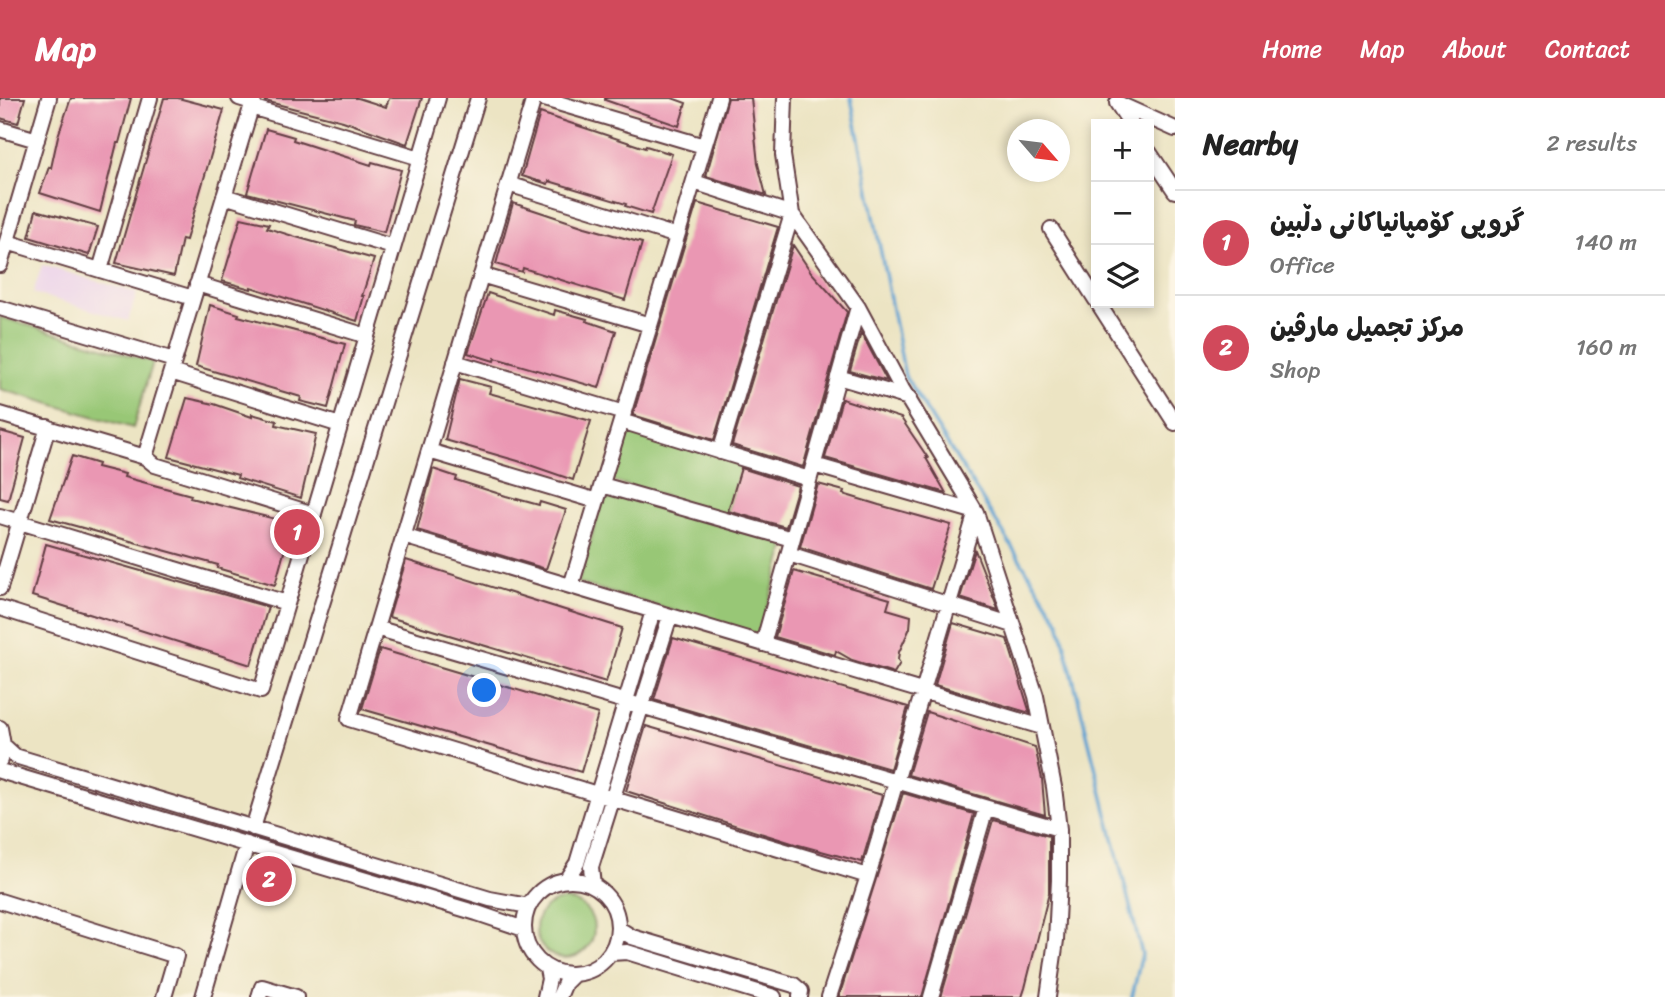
<!DOCTYPE html>
<html lang="en">
<head>
<meta charset="utf-8">
<style>
	:root { --surface:#fff; --page:#f6f6f6; --text:#222; --muted:#767676; --line:#e0e0e0; --accent:#d1495b }
	body { margin:0; font-family:Sriracha,"Playpen Sans Arabic",sans-serif; background:var(--page); color:var(--text) }
	.controls { position:absolute; right:21px; top:21px; display:grid; overflow:hidden; border-radius:0px; box-shadow:0 4px 10px #0003 }
	.controls button { width:63px; height:63px; display:grid; place-items:center; padding:0; border:0; border-bottom:2px solid var(--line); background:var(--surface); color:var(--text); font:35px sans-serif }
	.compass { position:absolute; left:1007px; top:21px; width:63px; height:63px; border-radius:50%; background:var(--surface); box-shadow:0 4px 10px #0003; rotate:118deg }
	.you { position:absolute; left:485px; top:593px; width:24px; height:24px; margin:-18px; border:5px solid #fff; border-radius:50%; background:#1a73e8; box-shadow:0 0 0 10px #1a73e833 }
	.badge { display:grid; place-items:center; width:46px; height:46px; border-radius:50%; background:var(--accent); color:#fff; font-size:23px; font-weight:700 }
	.pin { position:absolute; translate:-50% -50%; border:4px solid #fff; box-shadow:0 2px 7px #0006 }
	.list { margin:0; padding:0; list-style:none }
	h2 { display:flex; justify-content:space-between; align-items:center; height:91px; margin:0; padding:0 28px; font-size:30px }
	h2 small { font-size:23px; font-weight:400; color:var(--muted) }
	.list li { display:grid; grid-template-columns:46px 1fr auto; gap:21px; align-items:center; box-sizing:border-box; height:105px; padding:0 28px; border-top:2px solid var(--line) }
	.list b { display:block; font-size:26px; white-space:nowrap }
	.list p { margin:0; font-size:23px; white-space:nowrap; color:var(--muted) }
	.list em { font-size:23px; font-style:normal; color:var(--muted) }
	.icon { flex:none; width:38px; height:38px; fill:none; stroke:currentColor; stroke-width:2; stroke-linecap:round; stroke-linejoin:round }
	.map { position:relative; flex:none; width:1175px; height:899px; overflow:hidden }
	header { display:flex; align-items:center; gap:42px; box-sizing:border-box; height:98px; padding:0 35px; background:var(--accent); color:#fff }
	header strong { font-size:33px }
	nav { display:flex; gap:38px; margin-inline-start:auto; font-size:24px }
	main { display:flex }
	aside { flex:1; background:var(--surface) }
	.map>svg:first-child { display:block }
	.built { fill:#ebd1eb }
	.green { fill:#98c776; stroke:#717350; stroke-width:2 }
	.lines { fill:none; stroke-linecap:round; stroke-linejoin:round }
	.stream { stroke:#5ca0d1; stroke-width:3.5 }
	.building { fill:#ea97b3 }
	.minor-casing { stroke:#623d42; stroke-width:18 }
	.minor { stroke:#fff; stroke-width:14 }
</style>
</head>
<body>
<header>
<strong>Map</strong>
<nav><a>Home</a><a>Map</a><a>About</a><a>Contact</a></nav>
</header>
<main>
<div class="map">
<svg width="1175" height="899" viewBox="0 0 1175 899">
	<rect width="100%" height="100%" fill="#fcf5e5"/>
	<filter id="ink" filterUnits="userSpaceOnUse"><feTurbulence type="fractalNoise" baseFrequency=".0143" numOctaves="2"/><feDisplacementMap in="SourceGraphic" scale="14" xChannelSelector="R" yChannelSelector="G"/><feConvolveMatrix kernelMatrix="1 2 1 2 8 2 1 2 1" color-interpolation-filters="sRGB"/></filter>
	<filter id="wash" filterUnits="userSpaceOnUse"><feTurbulence type="fractalNoise" baseFrequency=".00686" numOctaves="4" result="noise"/><feDisplacementMap in="SourceGraphic" scale="28" xChannelSelector="R" yChannelSelector="G"/><feGaussianBlur stdDeviation="1.57" result="paint"/><feColorMatrix in="noise" values="0 0 0 0 0 0 0 0 0 0 0 0 0 0 0 0 0 1.4 0 .05"/><feComposite in="paint" operator="in"/></filter>
	<g filter="url(#wash)">
		<rect width="100%" height="100%" fill="#ece4c3"/>
		<!-- built -->
		<path class="built" d="M42 167 137 195 128 223 33 195Z"/>
		<!-- green -->
		<path class="green" d="M0 219 153 264 133 330 0 291Z
			M625 330 743 366 727 417 609 382Z
			M605 393 786 446 759 538 578 485Z
			M536 831a29 29 0 1 1 58 0a29 29 0 1 1-58 0Z"/>
		<g class="lines">
			<!-- stream -->
			<path class="stream" d="M851 0 905 278 1059 524 1142 856 1132 899"/>
		</g>
		<g id="blocks">
			<!-- building -->
			<path class="building" d="M0 0H25L18 25 0 20Z
				M71 0H131L119 45H117L100 114 40 95 49 69 51 70 58 38Z
				M164 0H178L224 12 186 142 182 141 174 178 116 165Z
				M265 0H358L386 9 389 0H422L407 46 343 23 265 3Z
				M605 0H672L686 5 679 28 605 2Z
				M728 0H751L758 66 766 97 706 78Z
				M540 15 645 50 646 48 672 56 651 116 625 108 626 106 549 83 548 86 522 78Z
				M266 31 294 39 293 42 371 67 372 64 401 72 384 134 354 127 355 123 247 95Z
				M513 105 585 129 642 145 625 202 523 170 522 174 496 166Z
				M697 105 778 129 714 342 633 317Z
				M36 112 98 129 89 157 29 139Z
				M241 120 269 126 267 130 296 139 374 161 362 198H364L357 223 251 189V191L222 183Z
				M793 147 811 174 847 214 803 369 732 347Z
				M488 195 554 217 555 212 587 221 586 223 616 233 599 290 495 260 494 263 468 255Z
				M210 207 239 216 238 218 345 246 328 310 300 303 301 299 196 268Z
				M861 235 864 240 887 283 850 273Z
				M460 281 491 289 489 295 591 323 573 382 518 363 445 342Z
				M187 300 214 306 252 319V316L277 323 276 327 316 336 301 400 237 380 238 377 169 359Z
				M842 301 901 320 928 360H926L946 395 825 360Z
				M0 333 25 340 8 402 0 400Z
				M72 358 98 366 97 369 125 376 124 379 191 397 190 400 292 425 275 487 217 470 218 467 50 421Z
				M741 370 798 388 786 429 728 413Z
				M433 371 457 379 456 382 506 398 539 407 540 404 566 412 546 471 417 432Z
				M818 386 844 393 843 396 879 407 951 427 931 491 800 449Z
				M46 446 268 509 251 567 32 498Z
				M975 452 997 508 998 512 960 500Z
				M406 462 622 530 606 584 389 519Z
				M794 473 890 501 887 511 911 518 910 530 899 554 898 562 900 565 894 575 852 562 836 553 835 557 775 539Z
				M953 525 1007 541 1030 615 935 587Z
				M673 540 908 609 890 671 654 602Z
				M380 551 598 616 581 674 362 611Z
				M927 614 1035 649 1042 681 1045 717 908 677Z
				M646 628 882 697 862 764 795 746 626 693Z
				M903 695 974 716 922 899H839Z
				M993 722 1049 738V795L1025 890 1022 899H941Z"/>
		</g>
	</g>
	<g filter="url(#ink)">
		<use href="#blocks" fill-opacity="0" stroke="#623d42" stroke-width="2"/>
		<g class="lines">
			<defs>
				<path id="minor" d="M239 0 252 4
					M534 0 349 621 868 778
					M541 0 704 48
					M785 0 783 57 792 116 858 209 902 291 976 414 1036 598 1054 689 1059 731V782L1056 842 1048 899
					M251 9 420 60
					M1131 26 1117 5 1175 31
					M0 31 37 42
					M1149 54 1175 93
					M694 84 792 116 720 354
					M508 86 677 138
					M224 98 393 149
					M1051 131 1096 202
					M7 144 193 200
					M0 167 49 0
					M100 172 150 0
					M481 177 650 227
					M197 186 367 238
					M1098 205 1175 325
					M0 210 174 262
					M455 264 624 315
					M171 274 340 327
					M838 279 909 300
					M0 316 145 359 155 367 314 416
					M621 323 809 381
					M429 353 597 403
					M145 359 254 0
					M814 367 976 414 868 778 829 899
					M602 387 792 441
					M0 418 287 505
					M403 438 1042 629
					M789 456 1013 527
					M571 488 719 0
					M0 490 48 329
					M0 510 261 593 438 0
					M376 530 1059 731
					M763 546 858 209
					M0 630 3 647 0 662
					M3 647 15 658 490 801 529 808
					M0 673 477 815 524 831
					M253 730 478 0
					M524 829a47 47 0 1 1 94 0a47 47 0 1 1-94 0Z
					M566 782 577 765 653 513
					M593 787 591 769 670 518
					M0 803 176 858 164 899
					M619 831 632 839 794 887 801 893 800 899
					M611 855 627 854 774 899
					M203 899 247 746
					M259 899 262 889 296 899
					M545 899 549 881 547 871
					M559 899 565 885 573 877
					M931 899 986 710"/>
			</defs>
			<!-- minor casing -->
			<use href="#minor" class="minor-casing"/>
			<!-- minor -->
			<use href="#minor" class="minor"/>
		</g>
	</g>
</svg>
<div class="controls">
<button>+</button>
<button>−</button>
<button><svg class="icon" aria-label="layers" viewBox="0 0 24 24"><path d="M12 4l9 5-9 5-9-5zM3 14l9 5 9-5"/></svg></button>
</div>
<svg class="compass" viewBox="-18 -18 36 36"><path d="M0-13l5 13h-10z" fill="#e53935"/><path d="M0 13l5-13h-10z" fill="#767676"/></svg>
<div class="you"></div>
<div class="pin badge" style="left:297px;top:434px">1</div>
<div class="pin badge" style="left:269px;top:781px">2</div>
</div>
<aside>
<h2>Nearby<small>2 results</small></h2>
<ul class="list">
<li><span class="badge">1</span><div><b>گروپی کۆمپانیاکانی دڵبین</b><p>Office</p></div><em>140 m</em></li>
<li><span class="badge">2</span><div><b>مركز تجميل مارڤین</b><p>Shop</p></div><em>160 m</em></li>
</ul>
</aside>
</main>
</body>
</html>
